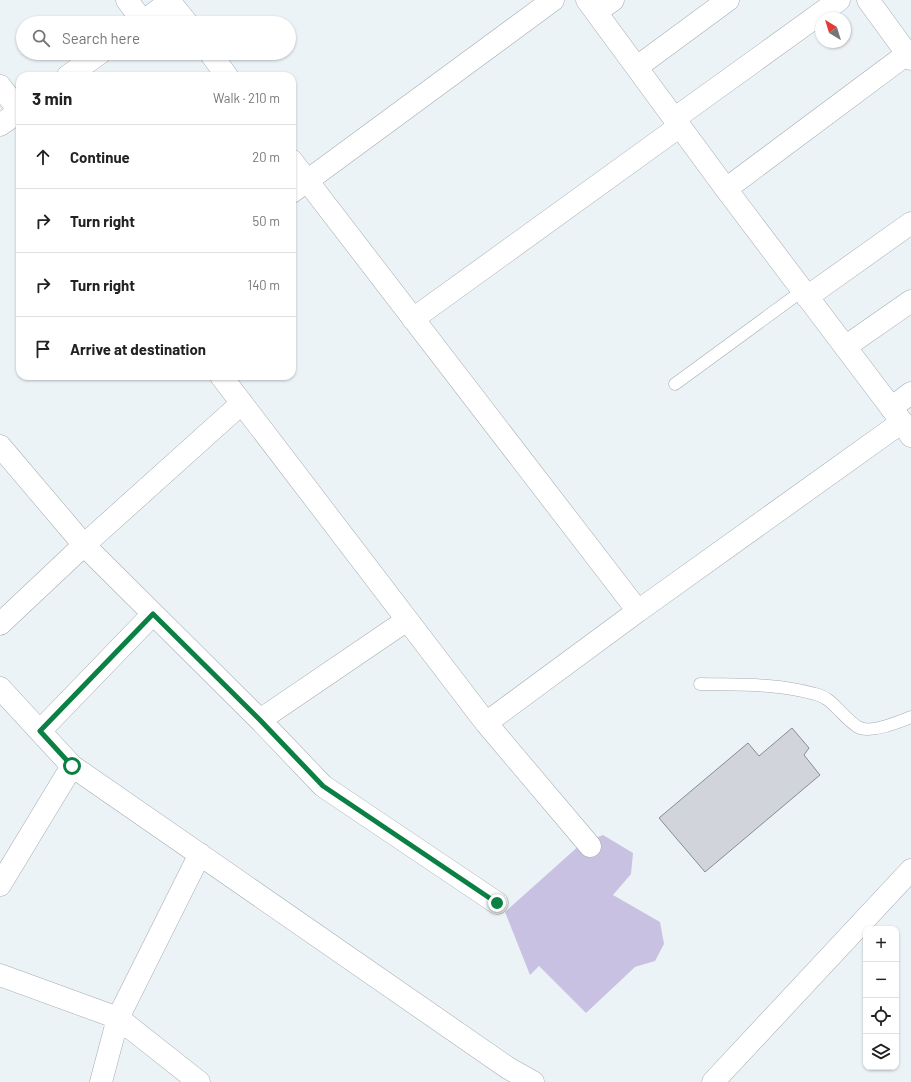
<!DOCTYPE html>
<html lang="en">
<head>
<meta charset="utf-8">
<style>
	:root { --surface:#fff; --page:#f6f6f6; --text:#222; --muted:#767676; --line:#e0e0e0 }
	body { margin:0; font-family:Barlow,sans-serif; background:var(--page); color:var(--text) }
	.controls { position:absolute; right:12px; bottom:12px; display:grid; overflow:hidden; border-radius:8px; box-shadow:0 1px 3px #0004 }
	.controls button { width:36px; height:36px; display:grid; place-items:center; padding:0; border:0; border-bottom:1px solid var(--line); background:var(--surface); color:var(--text); font:20px sans-serif }
	.compass { position:absolute; left:815px; top:12px; width:36px; height:36px; border-radius:50%; background:var(--surface); box-shadow:0 1px 3px #0004; rotate:322deg }
	.stop { position:absolute; width:12px; height:12px; margin:-9px; border:3px solid #0b8043; border-radius:50%; background:#fff }
	.stop.end { background:#0b8043; border-color:#fff; box-shadow:0 1px 4px #0008 }
	.list { margin:0; padding:0; list-style:none }
	h2 { display:flex; justify-content:space-between; align-items:center; height:52px; margin:0; padding:0 16px; font-size:17px }
	h2 small { font-size:13px; font-weight:400; color:var(--muted) }
	.list li { display:grid; grid-template-columns:26px 1fr auto; gap:12px; align-items:center; box-sizing:border-box; height:64px; padding:0 16px; border-top:1px solid var(--line) }
	.list b { display:block; font-size:15px; white-space:nowrap }
	.list em { font-size:13px; font-style:normal; color:var(--muted) }
	.icon { flex:none; width:22px; height:22px; fill:none; stroke:currentColor; stroke-width:2; stroke-linecap:round; stroke-linejoin:round }
	.map { position:relative; flex:none; width:911px; height:1082px; overflow:hidden }
	.search { position:absolute; background:var(--surface); box-shadow:0 1px 3px #0004; left:16px; top:16px; width:280px; height:44px; display:flex; align-items:center; gap:10px; box-sizing:border-box; padding:0 14px; border-radius:22px; color:var(--muted); font-size:15px }
	.panel { position:absolute; background:var(--surface); box-shadow:0 1px 3px #0004; left:16px; top:72px; width:280px; height:308px; border-radius:12px }
	.map>svg:first-child { display:block }
	.green { fill:#c9c1e1 }
	.building { fill:#d1d4da; stroke:#888b91 }
	.lines { fill:none; stroke-linecap:round; stroke-linejoin:round }
	.service-casing { stroke:#a6abb0; stroke-width:13 }
	.minor-casing { stroke:#a6abb0; stroke-width:23 }
	.service { stroke:#fff; stroke-width:12 }
	.minor { stroke:#fff; stroke-width:22 }
	.route { stroke:#0b8043; stroke-width:5 }
</style>
</head>
<body>
<div class="map">
<svg width="911" height="1082" viewBox="0 0 911 1082">
	<rect width="100%" height="100%" fill="#ecf3f7"/>
	<!-- green -->
	<path class="green" d="M603 835 633 853 631 874 613 895 660 922 664 944 655 961 635 967 586 1013 539 966 530 975 505 912 581 844Z"/>
	<!-- building -->
	<path class="building" d="M792 728 809 748 804 755 820 775 705 872 659 818 748 743 759 756Z"/>
	<g class="lines">
		<defs>
			<path id="service" d="M675 384 802 291
				M700 684C738 685 777 683 815 694 825 696 831 702 838 709 844 715 851 723 858 727 869 734 899 722 911 717"/>
			<path id="minor" d="M127 0 143 22
				M587 0 726 189 902 422 911 436
				M868 0 911 59
				M170 2 187 23
				M596 12 613 0
				M141 23 172 0
				M210 53 227 76
				M637 67 728 0
				M68 76 100 53
				M0 86 20 112
				M674 119 839 0
				M0 125 20 111
				M292 161 638 611 902 422
				M726 189 911 51
				M292 192 553 0
				M807 297 911 223
				M413 319 680 126
				M845 347 911 301
				M221 376 486 723 638 611
				M891 408 911 393
				M0 446 84 545 260 720 323 786 497 903
				M0 624 84 545 242 403
				M0 688 72 766 508 1068 533 1082
				M260 720 407 620
				M486 723 590 846
				M40 731 153 614
				M0 885 72 766
				M0 975 118 1018 199 1082
				M101 1082 118 1018 200 854
				M713 1082 911 870"/>
		</defs>
		<!-- service casing -->
		<use href="#service" class="service-casing"/>
		<!-- minor casing -->
		<use href="#minor" class="minor-casing"/>
		<!-- service -->
		<use href="#service" class="service"/>
		<!-- minor -->
		<use href="#minor" class="minor"/>
	</g>
	<g class="lines">
		<!-- route -->
		<path class="route" d="M72 766 40 731 153 614 260 720 323 786 497 903"/>
	</g>
</svg>
<div class="controls">
<button>+</button>
<button>−</button>
<button><svg class="icon" aria-label="locate" viewBox="0 0 24 24"><circle cx="12" cy="12" r="6"/><path d="M12 2v4M12 18v4M2 12h4M18 12h4"/></svg></button>
<button><svg class="icon" aria-label="layers" viewBox="0 0 24 24"><path d="M12 4l9 5-9 5-9-5zM3 14l9 5 9-5"/></svg></button>
</div>
<svg class="compass" viewBox="-18 -18 36 36"><path d="M0-13l5 13h-10z" fill="#e53935"/><path d="M0 13l5-13h-10z" fill="#767676"/></svg>
<div class="stop" style="left:72px;top:766px"></div>
<div class="stop end" style="left:497px;top:903px"></div>
<div class="search"><svg class="icon" aria-label="search" viewBox="0 0 24 24"><circle cx="10" cy="10" r="6"/><path d="M15 15l6 6"/></svg>Search here</div>
<section class="panel">
<h2>3 min<small>Walk · 210 m</small></h2>
<ul class="list">
<li><svg class="icon" aria-label="ahead" viewBox="0 0 24 24"><path d="M12 20V5M6 11l6-6 6 6"/></svg><div><b>Continue</b></div><em>20 m</em></li>
<li><svg class="icon" aria-label="right" viewBox="0 0 24 24"><path d="M7 20v-9h11M14 6l5 5-5 5"/></svg><div><b>Turn right</b></div><em>50 m</em></li>
<li><svg class="icon" aria-label="right" viewBox="0 0 24 24"><path d="M7 20v-9h11M14 6l5 5-5 5"/></svg><div><b>Turn right</b></div><em>140 m</em></li>
<li><svg class="icon" aria-label="arrive" viewBox="0 0 24 24"><path d="M6 21V4h12l-3 4 3 4H6"/></svg><div><b>Arrive at destination</b></div></li>
</ul>
</section>
</div>
</body>
</html>
